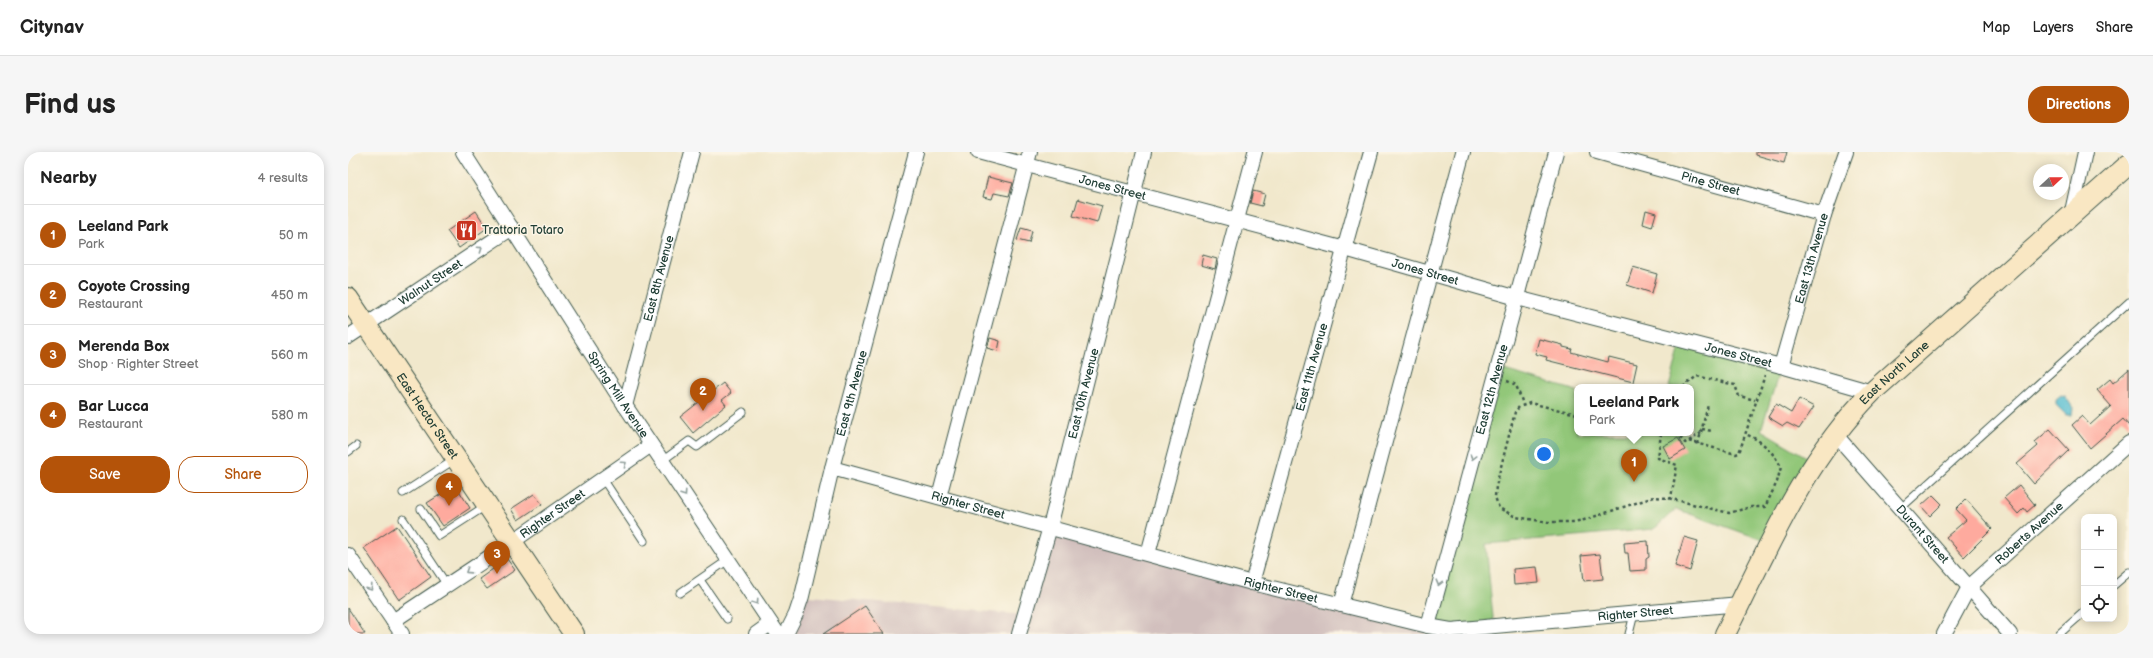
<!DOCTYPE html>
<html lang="en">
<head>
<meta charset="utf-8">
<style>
	:root { --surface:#fff; --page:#f6f6f6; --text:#222; --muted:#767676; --line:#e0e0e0; --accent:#b45309 }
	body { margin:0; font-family:"Balsamiq Sans",sans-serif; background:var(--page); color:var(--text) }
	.controls { position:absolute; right:12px; bottom:12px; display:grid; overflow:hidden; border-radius:8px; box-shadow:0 2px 10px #0003 }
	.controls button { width:36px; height:36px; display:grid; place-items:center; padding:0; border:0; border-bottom:1px solid var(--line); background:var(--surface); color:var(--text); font:20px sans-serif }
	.compass { position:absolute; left:1685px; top:12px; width:36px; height:36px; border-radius:50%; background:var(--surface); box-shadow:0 2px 10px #0003; rotate:68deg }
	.you { position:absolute; left:1196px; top:302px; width:14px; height:14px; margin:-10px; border:3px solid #fff; border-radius:50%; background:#1a73e8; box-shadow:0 0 0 6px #1a73e833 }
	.badge { display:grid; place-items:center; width:26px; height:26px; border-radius:50%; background:var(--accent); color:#fff; font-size:13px; font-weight:700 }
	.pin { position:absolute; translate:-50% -33px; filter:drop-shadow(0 1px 2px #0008) }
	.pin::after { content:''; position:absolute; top:21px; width:14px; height:12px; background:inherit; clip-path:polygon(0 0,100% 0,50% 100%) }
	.popup { position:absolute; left:1226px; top:232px; width:120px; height:52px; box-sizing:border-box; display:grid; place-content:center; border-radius:8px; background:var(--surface); filter:drop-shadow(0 1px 3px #0005); font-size:13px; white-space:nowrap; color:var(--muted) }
	.popup b { font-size:15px; color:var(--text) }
	.popup::after { content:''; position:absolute; left:50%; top:100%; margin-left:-8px; border:8px solid transparent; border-top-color:var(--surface) }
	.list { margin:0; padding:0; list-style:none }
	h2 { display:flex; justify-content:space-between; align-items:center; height:52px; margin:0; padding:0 16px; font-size:17px }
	h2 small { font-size:13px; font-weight:400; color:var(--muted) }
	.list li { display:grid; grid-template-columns:26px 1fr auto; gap:12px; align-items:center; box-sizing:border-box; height:60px; padding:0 16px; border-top:1px solid var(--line) }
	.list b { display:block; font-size:15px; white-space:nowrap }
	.list p { margin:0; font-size:13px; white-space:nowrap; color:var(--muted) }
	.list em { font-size:13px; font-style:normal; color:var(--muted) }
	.actions { display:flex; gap:8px; padding:12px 16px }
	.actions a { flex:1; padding:9px 0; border:1px solid var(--accent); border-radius:16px; text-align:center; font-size:14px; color:var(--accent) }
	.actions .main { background:var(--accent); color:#fff }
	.icon { flex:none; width:22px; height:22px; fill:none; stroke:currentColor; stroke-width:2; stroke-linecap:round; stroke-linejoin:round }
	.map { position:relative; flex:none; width:1781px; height:482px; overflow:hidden; border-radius:16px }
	header { display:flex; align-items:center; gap:24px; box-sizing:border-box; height:56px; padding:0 20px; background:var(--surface); border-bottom:1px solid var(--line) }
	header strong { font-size:19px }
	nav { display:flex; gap:22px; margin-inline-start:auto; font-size:14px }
	.intro { display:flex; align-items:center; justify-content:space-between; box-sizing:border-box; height:96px; padding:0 24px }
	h1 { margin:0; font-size:28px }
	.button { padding:10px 18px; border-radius:16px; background:var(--accent); color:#fff; font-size:14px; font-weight:700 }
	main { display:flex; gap:24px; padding:0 24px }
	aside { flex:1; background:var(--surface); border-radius:16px; box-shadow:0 2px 10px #0003 }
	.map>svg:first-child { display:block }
	.industrial { fill:#d1bfbd }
	.green { fill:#92c779; stroke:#588256 }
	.water { fill:#54bdd1; stroke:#3a7d82 }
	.building { fill:#feaa9e }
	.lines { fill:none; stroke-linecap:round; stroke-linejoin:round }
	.lane-casing { stroke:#3e574b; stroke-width:9 }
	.street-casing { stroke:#3e574b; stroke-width:16 }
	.secondary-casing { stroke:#3e574b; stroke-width:22 }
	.path { stroke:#3e574b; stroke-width:2.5; stroke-dasharray:3 3; stroke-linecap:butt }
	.lane { stroke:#fff; stroke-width:7 }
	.street { stroke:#fff; stroke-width:14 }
	.secondary { stroke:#f9e7c3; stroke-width:20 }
	.oneway { stroke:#8f9e9a }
	.labels { text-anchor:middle; stroke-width:3; stroke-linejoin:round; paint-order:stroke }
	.street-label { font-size:12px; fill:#1f3d34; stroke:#fcf5e5 }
	.poi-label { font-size:12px; fill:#1f3d34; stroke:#fcf5e5; text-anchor:start }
</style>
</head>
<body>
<header>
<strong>Citynav</strong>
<nav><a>Map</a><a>Layers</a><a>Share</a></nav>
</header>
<div class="intro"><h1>Find us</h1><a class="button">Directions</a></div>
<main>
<aside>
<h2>Nearby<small>4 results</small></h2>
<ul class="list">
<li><span class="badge">1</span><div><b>Leeland Park</b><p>Park</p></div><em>50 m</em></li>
<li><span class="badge">2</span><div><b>Coyote Crossing</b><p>Restaurant</p></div><em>450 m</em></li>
<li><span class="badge">3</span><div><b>Merenda Box</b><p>Shop · Righter Street</p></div><em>560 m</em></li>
<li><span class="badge">4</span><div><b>Bar Lucca</b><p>Restaurant</p></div><em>580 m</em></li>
</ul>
<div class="actions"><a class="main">Save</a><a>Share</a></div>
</aside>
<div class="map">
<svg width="1781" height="482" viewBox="0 0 1781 482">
	<rect width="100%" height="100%" fill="#fcf5e5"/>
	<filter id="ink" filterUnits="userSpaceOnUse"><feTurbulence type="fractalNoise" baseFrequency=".025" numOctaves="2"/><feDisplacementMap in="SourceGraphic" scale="8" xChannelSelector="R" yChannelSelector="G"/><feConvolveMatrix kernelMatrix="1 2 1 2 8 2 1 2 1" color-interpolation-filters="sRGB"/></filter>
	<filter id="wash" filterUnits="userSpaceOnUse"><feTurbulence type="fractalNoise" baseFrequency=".012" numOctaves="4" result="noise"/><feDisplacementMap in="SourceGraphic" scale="16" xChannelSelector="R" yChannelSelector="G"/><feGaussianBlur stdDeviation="0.9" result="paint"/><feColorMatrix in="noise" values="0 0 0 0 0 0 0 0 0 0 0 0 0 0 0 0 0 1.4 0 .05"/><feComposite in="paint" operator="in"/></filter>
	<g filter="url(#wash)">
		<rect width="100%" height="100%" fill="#f1e8cc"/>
		<!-- industrial -->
		<path class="industrial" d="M702 375 1080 474 1146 476 1147 482H441L451 443 676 463Z"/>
		<!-- green -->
		<path class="green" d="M1334 188 1433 214 1413 278 1467 310 1421 390 1328 357 1306 377 1138 392 1146 476 1080 474 1149 216 1229 239V281H1343V235H1321Z"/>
		<!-- water -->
		<path class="water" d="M1713 243 1717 244 1725 256 1724 263H1718L1708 253V247Z"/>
		<g id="blocks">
			<!-- building -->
			<path class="building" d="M1408 0H1439L1436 11 1408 3Z
				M640 25 665 31 661 44 646 41 644 47 635 45Z
				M905 39 917 42 914 54 902 51Z
				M730 47 754 54 749 71 725 64Z
				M1298 58 1308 61 1304 75 1295 72Z
				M128 59 139 76 111 96 99 79Z
				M673 76 684 79 681 91 669 88Z
				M855 103 869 107 867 117 853 113Z
				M1285 115 1309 122 1304 141 1279 133Z
				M642 186 652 189 650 199 639 196Z
				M1191 187 1215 193V195L1224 197 1223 200 1260 210 1261 205 1289 212 1285 230 1198 208 1199 205 1187 202Z
				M1781 217V274L1775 267 1742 296 1724 273 1734 264 1742 273 1763 254 1749 238 1762 227 1765 231Z
				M375 231 383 241 374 248 378 253 345 281 332 265Z
				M1451 247 1466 255 1451 277 1439 271 1435 274 1420 265 1428 252 1443 261Z
				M1702 277 1721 298 1686 332 1669 312 1690 294 1687 290Z
				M1330 286 1337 298 1322 307 1315 294Z
				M1671 333 1687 353 1679 360 1676 356 1670 362 1656 346Z
				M110 337 122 356 95 374 79 351 98 339 101 343Z
				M186 342 194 352 170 368 163 357Z
				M1585 343 1594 352 1582 364 1573 354Z
				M1618 347 1644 377 1616 405 1598 385 1618 368 1608 357Z
				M49 374 83 425 51 448 16 396Z
				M1336 385 1350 389 1342 419 1327 414Z
				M1300 389 1301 405 1298 407V418L1282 419 1280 401H1277L1276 391Z
				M1252 402 1255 427 1236 429 1233 404Z
				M159 407 167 418 139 437 131 427Z
				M1189 415 1191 431 1166 433 1165 417Z
				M517 454 536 482H475Z
				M0 456 17 482H0Z"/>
		</g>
	</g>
	<g filter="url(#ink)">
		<use href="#blocks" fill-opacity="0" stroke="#3e574b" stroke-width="1"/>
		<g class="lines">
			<defs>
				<path id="lane" d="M0 300 8 294
					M314 309 341 289 349 295 395 260
					M255 327 296 389
					M55 341 106 308
					M1553 356 1781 150
					M73 357 91 384 139 353
					M55 367 99 433
					M352 428 379 467
					M1766 433 1781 420
					M332 441 380 408
					M1281 482 1286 462
					M1711 482 1736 460"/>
				<g id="street">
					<path id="s1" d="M115 0 266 237 430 482"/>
					<path id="s2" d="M630 0 997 97 1169 146 1433 214 1524 240"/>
					<path id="s3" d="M1249 0 1476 63"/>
					<path d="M1723 64 1737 0"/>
					<path id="s4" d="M0 185 164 76"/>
					<path id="s5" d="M1433 214 1476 63 1498 0"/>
					<path id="s6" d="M277 254 344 0"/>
					<path id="s7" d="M1487 282 1662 482"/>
					<path id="s8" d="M484 316 904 431 1080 474 1103 478 1392 452"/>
					<path d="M591 345 682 0"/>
					<path d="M800 402 907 0"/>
					<path d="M0 403 54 482"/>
					<path id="s9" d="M904 431 1023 0"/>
					<path d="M993 453 1115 0"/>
					<path id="s10" d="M45 469 164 390 303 293"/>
					<path id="s11" d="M1080 474 1208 0"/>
					<path d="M408 482 422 472"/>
					<path id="s12" d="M438 482 448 462 454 444 484 316 568 0"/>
					<path id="s13" d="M671 482 702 375 796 0"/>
					<path id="s14" d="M1596 482 1621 435 1781 291"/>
				</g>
				<g id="secondary">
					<path id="s15" d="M0 146 226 482"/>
					<path id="s16" d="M1377 482C1420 396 1455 310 1524 240L1781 12"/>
				</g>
			</defs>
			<!-- lane casing -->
			<use href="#lane" class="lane-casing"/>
			<!-- street casing -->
			<use href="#street" class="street-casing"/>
			<!-- secondary casing -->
			<use href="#secondary" class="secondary-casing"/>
			<!-- path -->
			<path class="path" d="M1159 229 1168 233 1175 252
				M1335 235 1349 224 1387 233 1391 244 1407 248
				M1229 262 1182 251 1171 255 1167 260 1148 334 1147 345 1151 356 1168 365 1200 370H1225L1236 368 1306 345 1320 346 1381 361 1403 355H1417L1429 330 1433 315C1425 299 1413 288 1397 282
				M1354 277 1364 279
				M1313 281 1310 306 1329 313 1323 346
				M1328 281 1337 291 1340 289 1388 302 1391 301 1417 223
				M1341 289 1353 281
				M1350 292 1360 253"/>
			<!-- lane -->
			<use href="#lane" class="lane"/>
			<!-- street -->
			<use href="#street" class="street"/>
			<!-- secondary -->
			<use href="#secondary" class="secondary"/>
		</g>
		<!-- one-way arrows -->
		<defs><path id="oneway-chevron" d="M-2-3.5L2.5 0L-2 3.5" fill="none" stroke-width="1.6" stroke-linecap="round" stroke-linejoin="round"/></defs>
		<g class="oneway">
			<use href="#oneway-chevron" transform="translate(132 97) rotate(-34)"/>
			<use href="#oneway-chevron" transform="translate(1125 305) rotate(105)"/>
			<use href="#oneway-chevron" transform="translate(276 312) rotate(-35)"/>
			<use href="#oneway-chevron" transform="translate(336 342) rotate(56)"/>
			<use href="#oneway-chevron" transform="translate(120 419) rotate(147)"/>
			<use href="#oneway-chevron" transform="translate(1091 431) rotate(105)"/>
			<use href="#oneway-chevron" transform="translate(22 436) rotate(56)"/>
			<use href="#oneway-chevron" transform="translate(408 450) rotate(56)"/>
		</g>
	</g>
	<!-- icons -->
	<defs>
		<symbol id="restaurant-square" viewBox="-11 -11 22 22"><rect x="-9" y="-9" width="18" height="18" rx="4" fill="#c8321e" stroke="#fcf5e5"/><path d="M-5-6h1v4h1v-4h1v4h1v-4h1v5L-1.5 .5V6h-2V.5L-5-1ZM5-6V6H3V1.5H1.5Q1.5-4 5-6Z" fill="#fff"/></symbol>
	</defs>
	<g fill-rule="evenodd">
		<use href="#restaurant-square" x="106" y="66" width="25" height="25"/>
	</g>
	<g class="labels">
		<!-- street labels -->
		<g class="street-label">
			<text dy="4" stroke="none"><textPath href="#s3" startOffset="118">Pine Street</textPath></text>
			<text dy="4" stroke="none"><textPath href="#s2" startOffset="139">Jones Street</textPath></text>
			<text dy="4" stroke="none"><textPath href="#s5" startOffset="112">East 13th Avenue</textPath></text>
			<text dy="4" stroke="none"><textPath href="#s2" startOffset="463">Jones Street</textPath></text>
			<text dy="4" stroke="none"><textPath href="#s6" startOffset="132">East 8th Avenue</textPath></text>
			<text dy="4" stroke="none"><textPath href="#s4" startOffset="99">Walnut Street</textPath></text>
			<text dy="4" stroke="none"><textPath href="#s2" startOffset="787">Jones Street</textPath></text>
			<text dy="4" stroke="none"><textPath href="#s9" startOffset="224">East 11th Avenue</textPath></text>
			<text dy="4" stroke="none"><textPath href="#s16" startOffset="314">East North Lane</textPath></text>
			<text dy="4" stroke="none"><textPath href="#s11" startOffset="245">East 12th Avenue</textPath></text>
			<text dy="4" stroke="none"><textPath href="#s12" startOffset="250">East 9th Avenue</textPath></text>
			<text dy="4" stroke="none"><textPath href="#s13" startOffset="249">East 10th Avenue</textPath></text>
			<text dy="4" stroke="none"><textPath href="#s1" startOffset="288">Spring Mill Avenue</textPath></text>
			<text dy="4" stroke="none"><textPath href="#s15" startOffset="142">East Hector Street</textPath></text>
			<text dy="4" stroke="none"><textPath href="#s8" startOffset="141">Righter Street</textPath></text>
			<text dy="4" stroke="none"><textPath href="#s10" startOffset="192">Righter Street</textPath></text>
			<text dy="4" stroke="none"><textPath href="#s14" startOffset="134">Roberts Avenue</textPath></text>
			<text dy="4" stroke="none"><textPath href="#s7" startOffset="133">Durant Street</textPath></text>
			<text dy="4" stroke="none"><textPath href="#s8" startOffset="465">Righter Street</textPath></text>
			<text dy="4" stroke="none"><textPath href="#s8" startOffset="825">Righter Street</textPath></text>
		</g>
		<!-- poi labels -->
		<g class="poi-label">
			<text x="134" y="82">Trattoria Totaro</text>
		</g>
	</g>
</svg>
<div class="controls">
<button>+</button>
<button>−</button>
<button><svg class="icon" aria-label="locate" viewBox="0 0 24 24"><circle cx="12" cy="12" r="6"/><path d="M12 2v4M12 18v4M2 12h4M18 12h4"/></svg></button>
</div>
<svg class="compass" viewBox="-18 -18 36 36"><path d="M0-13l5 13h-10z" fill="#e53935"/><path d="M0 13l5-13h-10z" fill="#767676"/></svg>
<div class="you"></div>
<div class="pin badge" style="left:1286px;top:330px">1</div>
<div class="popup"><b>Leeland Park</b>Park</div>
<div class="pin badge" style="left:355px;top:259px">2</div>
<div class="pin badge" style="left:149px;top:422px">3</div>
<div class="pin badge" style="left:101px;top:354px">4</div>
</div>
</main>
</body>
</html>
